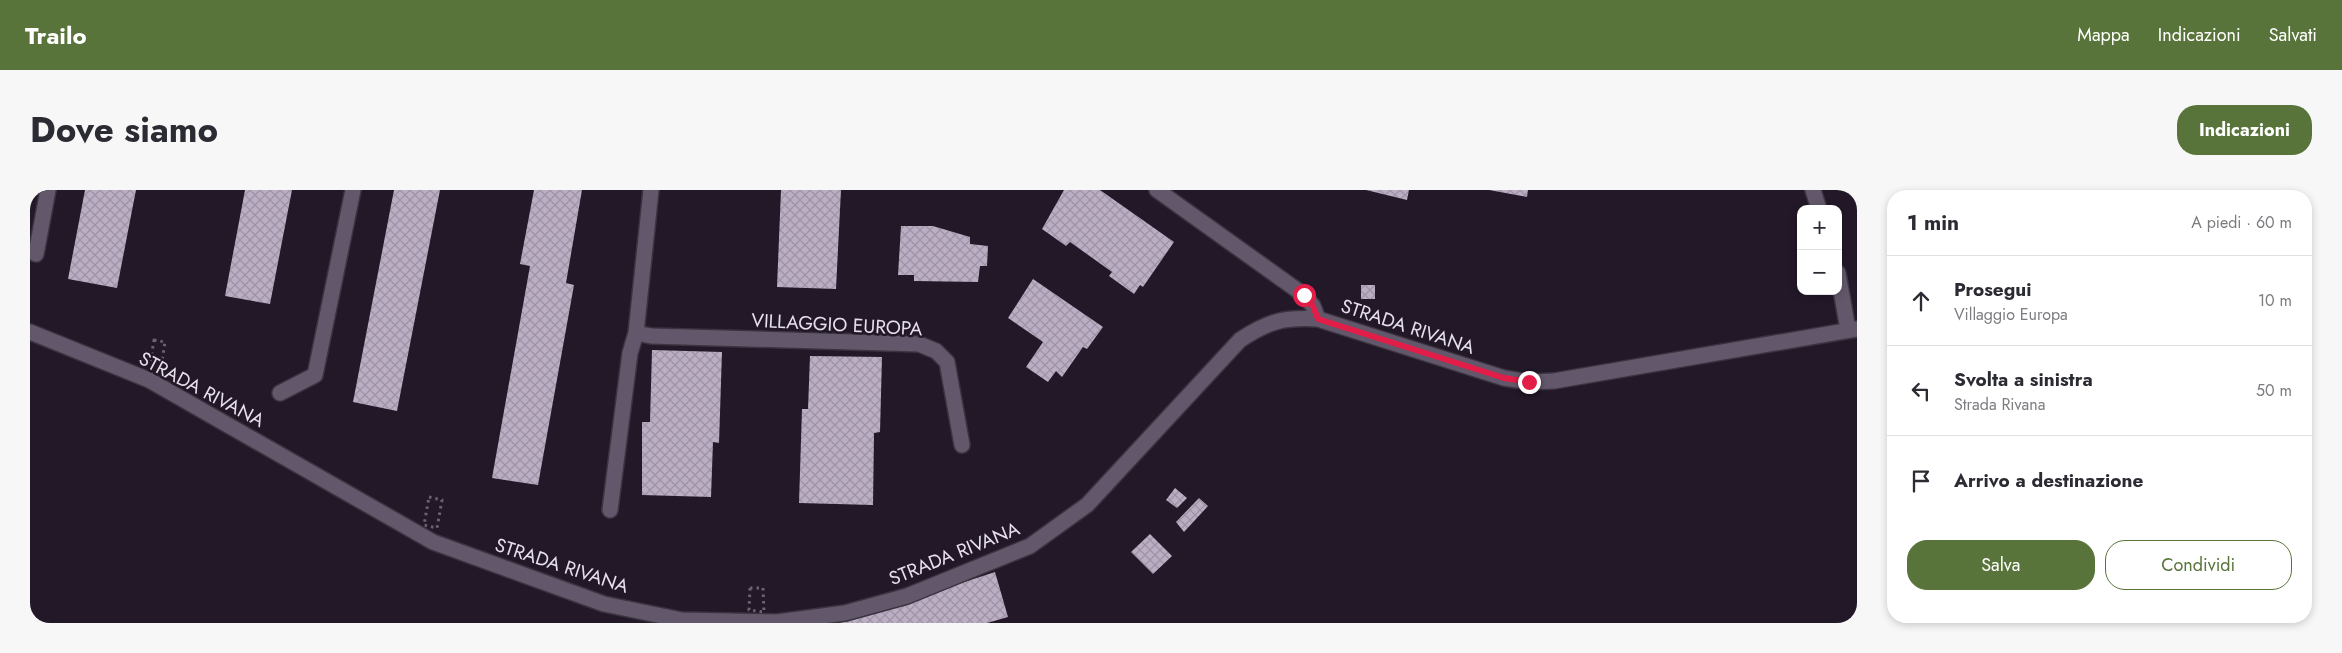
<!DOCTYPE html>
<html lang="it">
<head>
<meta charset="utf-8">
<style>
	:root { --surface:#fff; --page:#f7f7f7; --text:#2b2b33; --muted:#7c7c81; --line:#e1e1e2; --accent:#58743a }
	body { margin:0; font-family:Jost,sans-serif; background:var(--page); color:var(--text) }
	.controls { position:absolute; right:15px; top:15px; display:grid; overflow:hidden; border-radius:10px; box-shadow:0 2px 8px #0003 }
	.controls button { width:45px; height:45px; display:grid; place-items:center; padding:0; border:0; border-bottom:1px solid var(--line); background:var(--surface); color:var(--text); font:25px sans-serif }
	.stop { position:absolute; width:15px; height:15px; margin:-11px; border:4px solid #e11d48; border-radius:50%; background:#fff }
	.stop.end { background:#e11d48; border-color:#fff; box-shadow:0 1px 5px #0008 }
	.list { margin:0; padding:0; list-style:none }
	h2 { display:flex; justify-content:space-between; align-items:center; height:65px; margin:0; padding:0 20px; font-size:21px }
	h2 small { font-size:16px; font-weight:400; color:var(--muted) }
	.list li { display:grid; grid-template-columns:32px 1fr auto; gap:15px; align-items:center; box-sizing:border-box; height:90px; padding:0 20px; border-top:1px solid var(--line) }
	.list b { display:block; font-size:19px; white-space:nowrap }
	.list p { margin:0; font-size:16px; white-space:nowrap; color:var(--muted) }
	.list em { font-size:16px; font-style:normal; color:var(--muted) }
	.actions { display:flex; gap:10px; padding:15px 20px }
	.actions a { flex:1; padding:11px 0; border:1px solid var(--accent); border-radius:20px; text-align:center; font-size:18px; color:var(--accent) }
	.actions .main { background:var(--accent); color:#fff }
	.icon { flex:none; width:28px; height:28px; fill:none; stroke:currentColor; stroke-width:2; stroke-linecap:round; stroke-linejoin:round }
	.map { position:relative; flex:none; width:1827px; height:433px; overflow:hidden; border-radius:20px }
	header { display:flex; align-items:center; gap:30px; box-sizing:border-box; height:70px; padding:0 25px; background:var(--accent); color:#fff }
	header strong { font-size:24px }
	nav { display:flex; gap:28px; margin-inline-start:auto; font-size:18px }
	.intro { display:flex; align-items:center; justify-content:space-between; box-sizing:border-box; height:120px; padding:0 30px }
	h1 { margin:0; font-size:35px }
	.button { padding:12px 22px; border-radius:20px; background:var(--accent); color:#fff; font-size:18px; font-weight:700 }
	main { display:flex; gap:30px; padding:0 30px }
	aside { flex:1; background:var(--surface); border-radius:20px; box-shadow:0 2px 8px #0003 }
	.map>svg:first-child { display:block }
	.building { fill:url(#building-cross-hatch) }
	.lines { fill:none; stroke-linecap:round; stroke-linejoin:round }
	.minor-casing { stroke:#3b3440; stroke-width:18 }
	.path { stroke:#6b6271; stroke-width:3; stroke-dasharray:2.5 4; stroke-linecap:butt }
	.minor { stroke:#63586b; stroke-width:15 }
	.route { stroke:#e11d48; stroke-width:6 }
	.labels { text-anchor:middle; stroke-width:5; stroke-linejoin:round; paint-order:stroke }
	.street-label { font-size:19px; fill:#e7e0ec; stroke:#221828 }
</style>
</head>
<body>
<header>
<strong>Trailo</strong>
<nav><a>Mappa</a><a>Indicazioni</a><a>Salvati</a></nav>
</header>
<div class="intro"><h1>Dove siamo</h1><a class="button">Indicazioni</a></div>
<main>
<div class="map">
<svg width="1827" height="433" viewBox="0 0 1827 433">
	<defs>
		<pattern id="building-cross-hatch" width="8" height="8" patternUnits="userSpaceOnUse" patternTransform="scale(1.25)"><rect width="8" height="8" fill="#bbaec4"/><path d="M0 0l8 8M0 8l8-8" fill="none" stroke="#9e93a5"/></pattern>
	</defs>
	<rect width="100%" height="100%" fill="#221828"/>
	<!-- building -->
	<path class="building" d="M55 0H106L87 98 38 89Z
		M215 0H262L240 114 195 106Z
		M364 0H410L367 221 323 212Z
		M504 0H552L536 93 544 95 508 295 462 288 500 76 490 74Z
		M751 0H811L806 99 747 97Z
		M1034 0H1070L1144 52 1113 97 1110 95 1104 104 1079 86 1082 82 1040 52 1036 56 1012 39Z
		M1336 0H1379L1377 10Z
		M1459 0H1498L1497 7Z
		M871 36H903L940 47V54L958 56 957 76H950L948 92 884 91V85H868Z
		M1003 89 1073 137 1057 159 1053 157 1032 187 1026 181 1018 192 996 177 1013 152 978 128Z
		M1331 95H1345V109H1331Z
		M622 160 692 162 689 253 683 252 681 307 612 305V232H620Z
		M780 166 852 167 850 242 844 243 843 315 769 313 772 219H778Z
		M1145 298 1157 308 1147 318 1136 310Z
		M1169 308 1178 316 1154 342 1146 332Z
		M1120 344 1142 366 1123 384 1101 362Z
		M965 382 978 427 957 433H809Z"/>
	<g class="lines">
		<defs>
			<path id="minor" d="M1127 0 1274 105 1283 116 1288 129
				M1783 0 1789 19
				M6 64 18 0
				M1808 83 1818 140
				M0 142 119 190 403 352 574 414 652 430 747 432 815 423 877 406 1000 356 1057 315 1210 150C1238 131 1255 127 1288 129L1474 188 1499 192 1524 191 1827 139
				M606 143 621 146 889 154 906 161 917 172 932 255
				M250 203 285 185 323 0
				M580 320 600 163 606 143 621 0"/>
		</defs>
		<!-- minor casing -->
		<use href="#minor" class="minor-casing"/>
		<!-- path -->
		<path class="path" d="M124 150 135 152 131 178 120 174Z
			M399 307 412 310 407 338 394 335Z
			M720 398H733L734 422 719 420Z"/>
		<!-- minor -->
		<use href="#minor" class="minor"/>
	</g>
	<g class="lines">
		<!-- route -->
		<path class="route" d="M1274 105 1283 116 1288 129 1474 188 1499 192"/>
	</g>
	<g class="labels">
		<!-- street labels -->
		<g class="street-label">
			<text transform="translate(807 134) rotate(3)" y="7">VILLAGGIO EUROPA</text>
			<text transform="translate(1378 136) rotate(18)" y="7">STRADA RIVANA</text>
			<text transform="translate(172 199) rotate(28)" y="7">STRADA RIVANA</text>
			<text transform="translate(924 363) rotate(-22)" y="7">STRADA RIVANA</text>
			<text transform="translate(532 375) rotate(18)" y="7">STRADA RIVANA</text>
		</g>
	</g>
</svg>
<div class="controls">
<button>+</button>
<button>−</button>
</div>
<div class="stop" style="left:1274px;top:105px"></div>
<div class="stop end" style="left:1499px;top:192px"></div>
</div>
<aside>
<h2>1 min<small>A piedi · 60 m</small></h2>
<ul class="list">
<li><svg class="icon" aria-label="ahead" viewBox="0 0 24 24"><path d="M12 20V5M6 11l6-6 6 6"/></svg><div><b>Prosegui</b><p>Villaggio Europa</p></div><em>10 m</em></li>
<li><svg class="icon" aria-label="left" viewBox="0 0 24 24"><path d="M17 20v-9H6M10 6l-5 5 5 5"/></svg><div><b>Svolta a sinistra</b><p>Strada Rivana</p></div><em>50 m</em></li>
<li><svg class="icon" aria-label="arrive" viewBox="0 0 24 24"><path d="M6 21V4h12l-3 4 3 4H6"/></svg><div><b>Arrivo a destinazione</b></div></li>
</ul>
<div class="actions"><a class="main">Salva</a><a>Condividi</a></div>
</aside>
</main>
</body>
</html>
